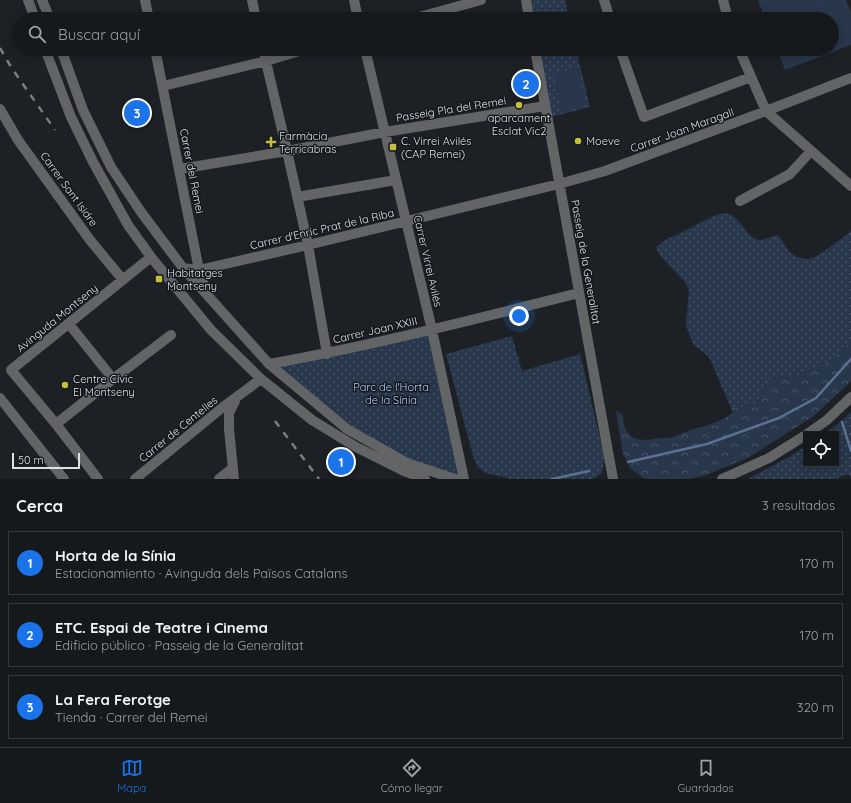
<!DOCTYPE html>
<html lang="es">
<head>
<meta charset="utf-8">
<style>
	:root { --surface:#16191c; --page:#1f2225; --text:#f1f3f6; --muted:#9ea0a3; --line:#35383b; --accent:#1a73e8 }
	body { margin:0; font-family:Quicksand,sans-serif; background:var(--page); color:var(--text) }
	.controls { position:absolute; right:12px; bottom:12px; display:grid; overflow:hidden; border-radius:0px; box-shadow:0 2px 10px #0003 }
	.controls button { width:36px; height:36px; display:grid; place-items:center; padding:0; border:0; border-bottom:1px solid var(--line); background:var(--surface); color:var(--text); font:20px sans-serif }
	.scale { position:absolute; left:12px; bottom:10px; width:68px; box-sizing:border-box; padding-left:4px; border:2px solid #dee0e4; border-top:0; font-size:11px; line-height:14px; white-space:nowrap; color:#dee0e4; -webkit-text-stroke:3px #14181c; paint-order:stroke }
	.you { position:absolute; left:519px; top:316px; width:14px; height:14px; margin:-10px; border:3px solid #fff; border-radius:50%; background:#1a73e8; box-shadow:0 0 0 6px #1a73e833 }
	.badge { display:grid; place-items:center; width:26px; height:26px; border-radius:50%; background:var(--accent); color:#fff; font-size:13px; font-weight:700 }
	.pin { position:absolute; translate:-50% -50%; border:2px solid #fff; box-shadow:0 1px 4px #0006 }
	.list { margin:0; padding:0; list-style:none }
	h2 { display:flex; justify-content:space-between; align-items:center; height:52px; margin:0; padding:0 16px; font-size:17px }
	h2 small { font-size:13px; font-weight:400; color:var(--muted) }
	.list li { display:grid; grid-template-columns:26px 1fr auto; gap:12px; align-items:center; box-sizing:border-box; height:64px; margin:0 8px 8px; padding:0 8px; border:1px solid var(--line); border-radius:0px }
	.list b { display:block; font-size:15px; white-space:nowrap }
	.list p { margin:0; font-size:13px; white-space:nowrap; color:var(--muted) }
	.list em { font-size:13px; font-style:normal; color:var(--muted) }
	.icon { flex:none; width:22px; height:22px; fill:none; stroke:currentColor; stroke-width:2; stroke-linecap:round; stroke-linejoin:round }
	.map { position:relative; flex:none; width:851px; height:479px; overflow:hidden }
	.search { position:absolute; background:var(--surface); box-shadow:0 2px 10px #0003; left:12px; right:12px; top:12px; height:44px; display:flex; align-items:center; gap:10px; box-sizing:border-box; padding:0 14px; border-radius:22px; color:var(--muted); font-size:15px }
	.sheet { height:268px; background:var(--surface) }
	nav { display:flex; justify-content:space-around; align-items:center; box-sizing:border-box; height:56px; border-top:1px solid var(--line); background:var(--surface); font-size:11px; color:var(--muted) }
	nav a { display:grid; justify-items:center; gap:2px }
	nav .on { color:var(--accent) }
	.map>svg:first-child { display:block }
	.green { fill:url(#green-dots) }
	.forest { fill:url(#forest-crowns) }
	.pitch { fill:#28374b }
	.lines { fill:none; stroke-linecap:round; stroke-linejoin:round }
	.stream { stroke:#5a718f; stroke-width:2.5 }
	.minor { stroke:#626466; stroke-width:10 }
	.rail { stroke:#7a7d81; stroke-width:2.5; stroke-dasharray:7 7; stroke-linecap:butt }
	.poi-dot { fill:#c4bd3e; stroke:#14181c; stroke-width:1.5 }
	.labels { text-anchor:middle; stroke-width:3; stroke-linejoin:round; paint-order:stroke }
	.street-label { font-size:11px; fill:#dee0e4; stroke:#14181c }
	.poi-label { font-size:11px; fill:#dee0e4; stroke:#14181c; text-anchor:start }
	.park-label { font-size:11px; fill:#b0cff9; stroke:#14181c }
</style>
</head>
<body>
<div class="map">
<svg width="851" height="479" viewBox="0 0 851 479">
	<defs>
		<pattern id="green-dots" width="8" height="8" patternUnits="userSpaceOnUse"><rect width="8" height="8" fill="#28374b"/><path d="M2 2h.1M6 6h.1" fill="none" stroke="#475465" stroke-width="1.8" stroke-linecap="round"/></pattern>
		<pattern id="forest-crowns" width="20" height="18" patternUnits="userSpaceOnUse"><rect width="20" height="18" fill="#28374b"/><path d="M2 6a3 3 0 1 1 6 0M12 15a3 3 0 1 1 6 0" fill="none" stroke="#475465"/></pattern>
	</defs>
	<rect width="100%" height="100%" fill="#1d2126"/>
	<!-- green -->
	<path class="green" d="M526 0H565L569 19H529Z
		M535 49H576L590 107 547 118Z
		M724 213C742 214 746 241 761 240 766 239 772 237 777 235 784 240 784 246 790 252 794 256 801 259 807 259 816 260 843 237 851 231V343L826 364 796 375 773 379 768 381 758 400 753 404 748 406 731 408 709 357 693 344 687 329 686 324 689 290 684 281 660 256 656 247C665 239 671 237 681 233 695 226 708 217 724 213Z
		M432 330 464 479 407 463 347 429 269 364Z
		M512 336 522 371 580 354 605 459 602 473 593 479H512L485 473 477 466 473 456 446 354Z
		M851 412V477L849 475C844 474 841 476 837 479H748L787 458 806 446V464H836V434H824L834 427Z"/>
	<!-- forest -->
	<path class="forest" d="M851 343V381L814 416 748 458 703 476 688 479H645L631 469 623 454 616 411 622 414C623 421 625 432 631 436 641 443 651 439 661 438 664 438 667 438 670 438 676 436 682 433 688 431 702 426 722 423 733 412L731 408 748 406 753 404 758 400 768 381 773 379 796 375 825 364Z"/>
	<!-- pitch -->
	<path class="pitch" d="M758 0H846L851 12V45L785 70 777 49H832V19H765Z
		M578 68 585 107 561 111 554 72Z"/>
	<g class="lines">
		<!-- stream -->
		<path class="stream" d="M842 422 851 451
			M628 462 707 444 779 418 816 398 851 359
			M552 479 589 471"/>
		<!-- minor -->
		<path class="minor" d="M28 0 35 19
			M42 0 50 19
			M145 0 149 19
			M252 0 256 19
			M354 0 358 19
			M526 0 529 19
			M604 0 610 19
			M723 0 728 19
			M412 19 481 0
			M45 49 71 117 93 162 128 225 151 257 211 330 261 379 312 420 356 447 404 471 425 479
			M61 49 83 110 111 167 141 212 183 268 269 364 347 429 407 463 455 479
			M155 49 199 270 206 291
			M263 49 287 151 308 245 327 354
			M365 49 432 330 464 479
			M535 49 613 479
			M620 49 644 117 751 77
			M739 49 766 111 851 186
			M163 86 266 61 306 49
			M0 109 18 140 90 240 123 280
			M180 169 287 151 385 132 545 106
			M297 197 396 180
			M740 201 790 174 811 151
			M183 268 196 270H199L308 245 559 184 605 171 766 111 851 78
			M69 324 113 379
			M269 364C374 345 476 319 579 293
			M0 398 64 479
			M56 424 113 379 171 335
			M807 434 827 420 851 397
			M98 479 56 424 11 370 151 257
			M135 479 223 407 261 379
			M219 479 233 468
			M234 479 229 429V413L235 401
			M722 479 769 458 806 435"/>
		<!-- rail -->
		<path class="rail" d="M0 48 11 67 55 130
			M275 421 319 479"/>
	</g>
	<!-- markers -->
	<g class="poi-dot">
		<circle cx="519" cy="105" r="4"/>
		<circle cx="578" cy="141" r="4"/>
		<path d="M269 136h4v4h4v4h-4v4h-4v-4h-4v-4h4z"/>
		<rect x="389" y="143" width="8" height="8" rx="2"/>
		<rect x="155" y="275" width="8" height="8" rx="2"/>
		<circle cx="65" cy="385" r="4"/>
	</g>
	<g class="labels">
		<!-- street labels -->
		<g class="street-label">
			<text transform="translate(451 109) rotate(-9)" y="4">Passeig Pla del Remei</text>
			<text transform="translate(682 130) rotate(-20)" y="4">Carrer Joan Maragall</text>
			<text transform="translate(192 171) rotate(79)" y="4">Carrer del Remei</text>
			<text transform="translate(69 189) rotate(54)" y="4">Carrer Sant Isidre</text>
			<text transform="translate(322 229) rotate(-13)" y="4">Carrer d'Enric Prat de la Riba</text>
			<text transform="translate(428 261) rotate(77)" y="4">Carrer Virrei Avilés</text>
			<text transform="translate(586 262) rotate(80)" y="4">Passeig de la Generalitat</text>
			<text transform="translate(57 318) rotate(-39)" y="4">Avinguda Montseny</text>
			<text transform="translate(375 330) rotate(-13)" y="4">Carrer Joan XXIII</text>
			<text transform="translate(178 429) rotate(-39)" y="4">Carrer de Centelles</text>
		</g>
		<!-- poi labels -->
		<g class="poi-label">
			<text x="519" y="122" text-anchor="middle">aparcament<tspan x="519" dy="13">Esclat Vic2</tspan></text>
			<text x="279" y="140">Farmàcia<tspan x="279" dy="13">Terricabras</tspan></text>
			<text x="401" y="145">C. Virrei Avilés<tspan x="401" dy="13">(CAP Remei)</tspan></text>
			<text x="586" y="145">Moeve</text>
			<text x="167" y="277">Habitatges<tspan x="167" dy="13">Montseny</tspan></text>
			<text x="73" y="383">Centre Cívic<tspan x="73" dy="13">El Montseny</tspan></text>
		</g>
		<!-- park labels -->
		<g class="park-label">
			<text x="391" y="391">Parc de l'Horta<tspan x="391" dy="13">de la Sínia</tspan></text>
		</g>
	</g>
</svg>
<div class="controls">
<button><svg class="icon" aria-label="locate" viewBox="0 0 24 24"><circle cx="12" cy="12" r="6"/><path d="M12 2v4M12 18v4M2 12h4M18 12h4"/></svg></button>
</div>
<div class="scale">50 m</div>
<div class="you"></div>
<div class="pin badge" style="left:341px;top:462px">1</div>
<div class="pin badge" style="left:526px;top:84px">2</div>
<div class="pin badge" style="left:137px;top:113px">3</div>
<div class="search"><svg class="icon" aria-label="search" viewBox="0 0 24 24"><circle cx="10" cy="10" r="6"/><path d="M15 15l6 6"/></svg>Buscar aquí</div>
</div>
<section class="sheet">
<h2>Cerca<small>3 resultados</small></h2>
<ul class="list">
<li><span class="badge">1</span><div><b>Horta de la Sínia</b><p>Estacionamiento · Avinguda dels Països Catalans</p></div><em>170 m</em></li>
<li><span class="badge">2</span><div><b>ETC. Espai de Teatre i Cinema</b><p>Edificio público · Passeig de la Generalitat</p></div><em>170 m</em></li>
<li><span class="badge">3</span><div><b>La Fera Ferotge</b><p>Tienda · Carrer del Remei</p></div><em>320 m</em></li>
</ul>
</section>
<nav>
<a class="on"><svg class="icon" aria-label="map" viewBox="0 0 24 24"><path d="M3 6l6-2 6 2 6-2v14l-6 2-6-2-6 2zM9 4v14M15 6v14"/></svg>Mapa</a>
<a><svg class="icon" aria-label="directions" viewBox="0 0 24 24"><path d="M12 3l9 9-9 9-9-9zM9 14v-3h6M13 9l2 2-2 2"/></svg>Cómo llegar</a>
<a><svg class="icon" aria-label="saved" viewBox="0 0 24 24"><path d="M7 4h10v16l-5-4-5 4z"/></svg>Guardados</a>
</nav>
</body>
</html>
